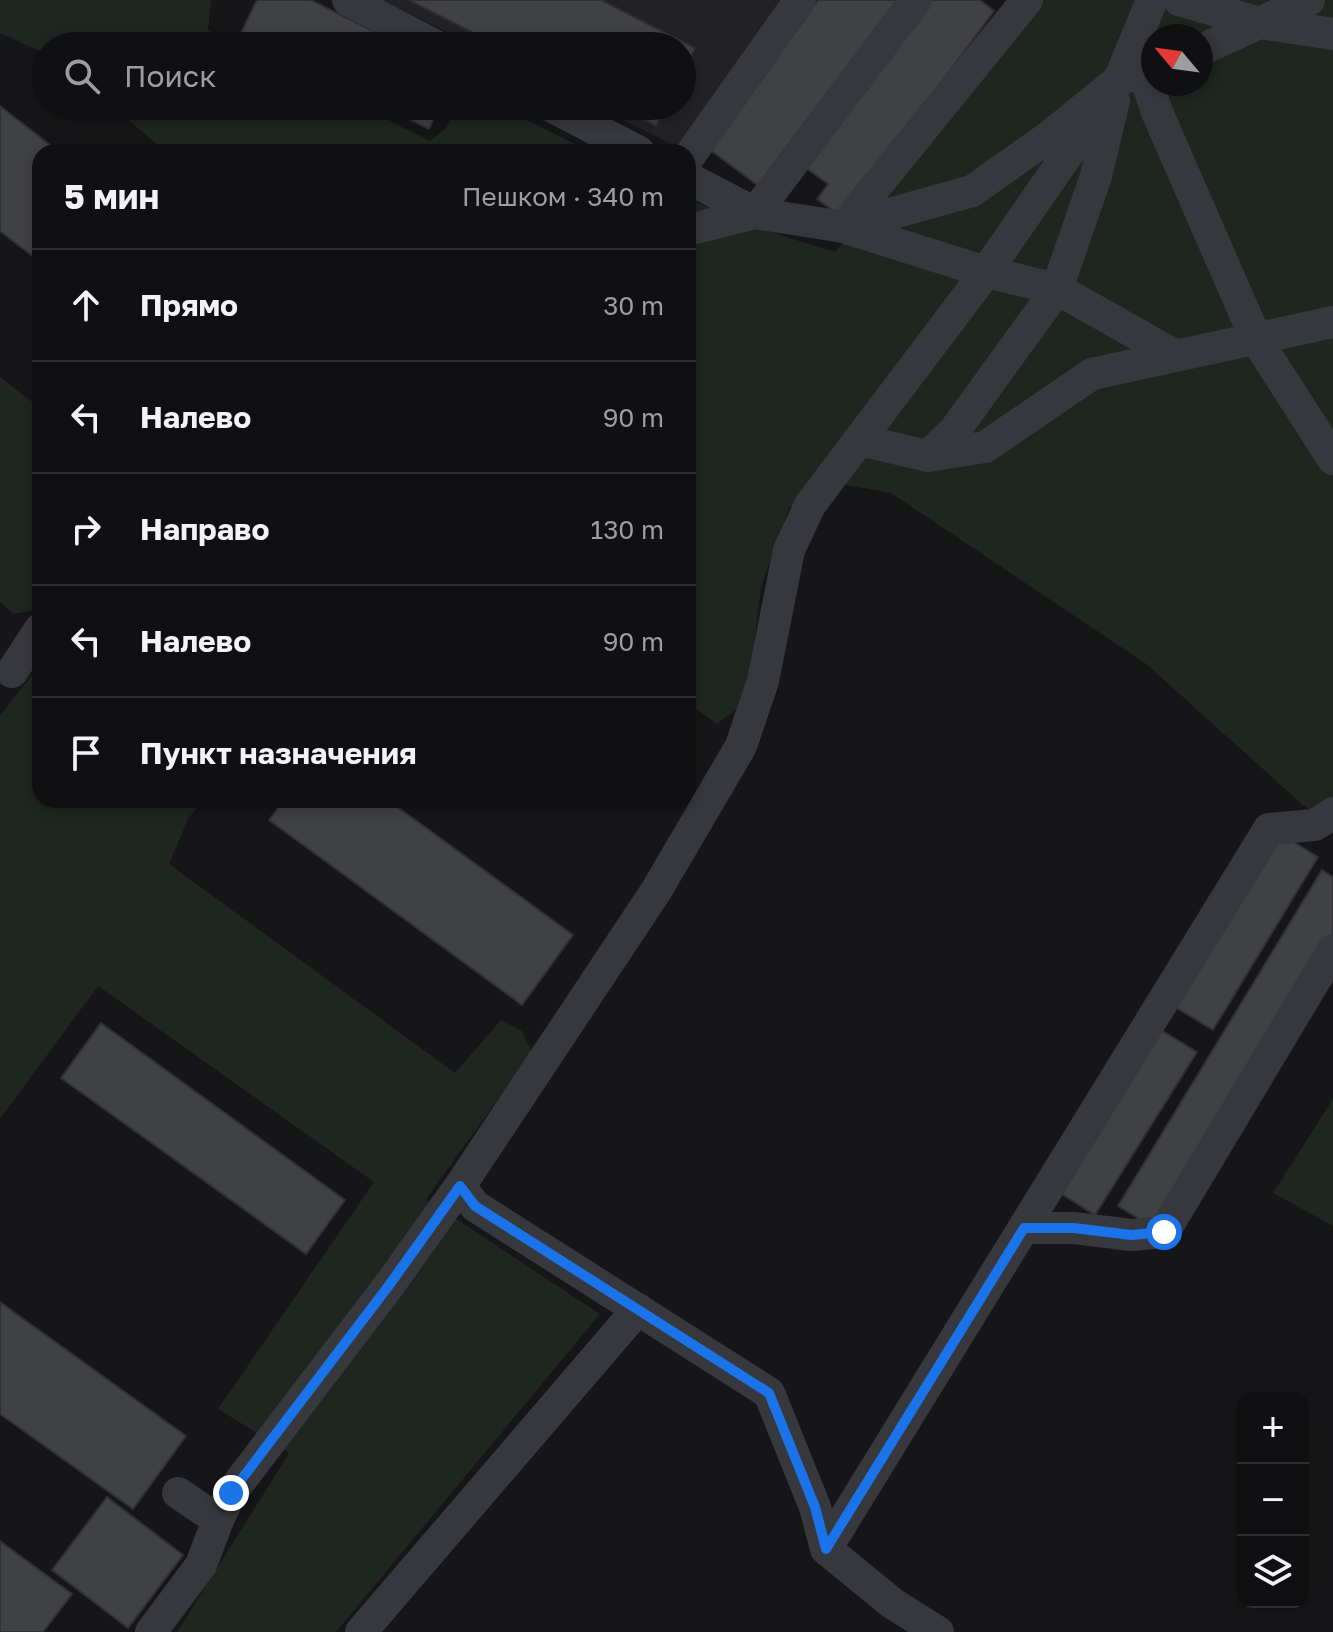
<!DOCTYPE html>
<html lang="ru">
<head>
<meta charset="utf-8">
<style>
	:root { --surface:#101012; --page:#19191b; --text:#f1f3f6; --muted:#9c9d9f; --line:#303032 }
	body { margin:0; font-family:"Golos Text",sans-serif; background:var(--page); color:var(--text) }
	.controls { position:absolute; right:24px; bottom:24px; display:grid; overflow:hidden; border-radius:16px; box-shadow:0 4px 12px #0003 }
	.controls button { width:72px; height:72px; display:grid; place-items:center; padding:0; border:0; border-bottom:2px solid var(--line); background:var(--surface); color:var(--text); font:40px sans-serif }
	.compass { position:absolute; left:1141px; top:24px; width:72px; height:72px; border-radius:50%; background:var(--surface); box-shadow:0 4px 12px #0003; rotate:299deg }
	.stop { position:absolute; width:24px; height:24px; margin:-18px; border:6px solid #1a73e8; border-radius:50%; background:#fff }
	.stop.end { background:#1a73e8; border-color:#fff; box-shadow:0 2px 8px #0008 }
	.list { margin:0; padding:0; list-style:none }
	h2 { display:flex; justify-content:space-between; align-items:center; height:104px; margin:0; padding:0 32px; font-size:34px }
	h2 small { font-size:26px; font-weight:400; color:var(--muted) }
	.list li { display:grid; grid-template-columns:52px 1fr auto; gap:24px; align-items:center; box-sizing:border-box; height:112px; padding:0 32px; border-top:2px solid var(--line) }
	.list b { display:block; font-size:30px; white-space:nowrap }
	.list em { font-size:26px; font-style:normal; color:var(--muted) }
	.icon { flex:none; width:44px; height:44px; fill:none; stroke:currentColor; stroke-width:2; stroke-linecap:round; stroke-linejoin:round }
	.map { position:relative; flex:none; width:1333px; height:1632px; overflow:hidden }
	.search { position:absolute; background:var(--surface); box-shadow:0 4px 12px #0003; left:32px; top:32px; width:664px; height:88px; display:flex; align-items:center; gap:20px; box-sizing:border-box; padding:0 28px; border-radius:44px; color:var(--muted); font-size:30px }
	.panel { position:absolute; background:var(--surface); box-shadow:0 4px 12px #0003; left:32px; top:144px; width:664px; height:664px; border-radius:24px }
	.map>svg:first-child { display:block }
	.built { fill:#222225 }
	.green { fill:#1e261f; fill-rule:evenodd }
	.building { fill:#404145; stroke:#303034; stroke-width:2 }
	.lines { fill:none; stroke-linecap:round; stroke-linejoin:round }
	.minor { stroke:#37383d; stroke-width:32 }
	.route { stroke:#1a73e8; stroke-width:10 }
</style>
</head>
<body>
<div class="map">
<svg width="1333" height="1632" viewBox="0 0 1333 1632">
	<rect width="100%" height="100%" fill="#161618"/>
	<!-- built -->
	<path class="built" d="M382 0H785L677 147 595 106H682V46H475Z"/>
	<!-- green -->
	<path class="green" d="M0 0H211L208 30 240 46H46V54L0 33Z
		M1042 0H1333V827L1303 805 1145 663 891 493 835 483 789 508 761 587 747 701 717 724 688 703V199L780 235 835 252ZM1153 36H1201V84H1153Z
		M112 106H360L430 141 446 128 457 106H499L591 152H166Z
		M0 377 40 408V603L35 610 13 614 0 602Z
		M40 664V800H205L189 817 169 864 455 1073 501 1020 522 1031 532 1052 426 1199 600 1314 336 1632H177L289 1453 218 1409 374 1182 98 986 0 1119V716Z
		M1333 1099V1226L1273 1193Z"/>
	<!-- building -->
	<path class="building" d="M257 0H311L403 46H262L240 35Z
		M409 0H601L695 48 682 74V46H499Z
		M818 0H897L760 187 709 149Z
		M930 0H980L994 11 842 217 817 199 828 184 806 168Z
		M0 106 59 152H40V262L0 231Z
		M382 106H440L429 129Z
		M617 106H666L656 126Z
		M284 800H388L573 935 522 1005 269 820Z
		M1281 834 1318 857 1213 1030 1175 1007Z
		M1322 870 1333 877V935L1156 1229 1118 1206Z
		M101 1023 345 1200 306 1254 61 1078Z
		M1161 1030 1197 1052 1095 1215 1060 1193Z
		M0 1302 186 1436 133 1509 0 1414Z
		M107 1497 183 1555 128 1628 52 1570Z
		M0 1541 72 1594 43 1632H0Z"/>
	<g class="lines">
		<!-- minor -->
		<path class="minor" d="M348 0 436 46
			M1027 0 843 227 986 272 1057 289 1176 356
			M1179 0 1260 23 1333 34
			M1136 49 1157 112 1256 339 1333 459
			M1201 50 1309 0
			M551 106 639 152
			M688 158 800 0
			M688 178 755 213 916 0
			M688 230 755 213 843 227 972 191 1050 136 1119 80 1153 65
			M859 440 928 456 985 447 1092 374 1333 322
			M928 456 955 430 1057 289 1096 176 1114 101
			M12 672 40 629
			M1024 1228H1074L1131 1235 1164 1232 1333 950
			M178 1493 218 1520 231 1493 390 1284 460 1186
			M826 1549 1269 829 1315 825 1333 813
			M151 1632 201 1565 218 1520
			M361 1632 638 1309
			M938 1632 892 1603 826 1549 815 1507 769 1393 475 1206 460 1186 656 891 741 746 763 681 789 550 810 505 986 272 1119 80 1152 0"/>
	</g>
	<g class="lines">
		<!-- route -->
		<path class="route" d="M231 1493 390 1284 460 1186 475 1206 769 1393 815 1507 826 1549 1024 1228H1074L1131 1235 1164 1232"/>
	</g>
</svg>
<div class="controls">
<button>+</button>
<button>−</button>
<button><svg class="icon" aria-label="layers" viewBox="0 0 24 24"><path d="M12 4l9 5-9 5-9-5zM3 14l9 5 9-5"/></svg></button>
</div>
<svg class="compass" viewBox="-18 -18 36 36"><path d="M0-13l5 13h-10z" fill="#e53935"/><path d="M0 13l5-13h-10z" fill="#9c9d9f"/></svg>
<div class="stop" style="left:1164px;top:1232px"></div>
<div class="stop end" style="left:231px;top:1493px"></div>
<div class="search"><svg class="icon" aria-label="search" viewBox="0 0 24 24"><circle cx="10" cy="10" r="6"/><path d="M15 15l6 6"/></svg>Поиск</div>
<section class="panel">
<h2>5 мин<small>Пешком · 340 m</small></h2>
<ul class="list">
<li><svg class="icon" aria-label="ahead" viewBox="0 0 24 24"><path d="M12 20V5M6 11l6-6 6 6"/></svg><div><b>Прямо</b></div><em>30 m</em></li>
<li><svg class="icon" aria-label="left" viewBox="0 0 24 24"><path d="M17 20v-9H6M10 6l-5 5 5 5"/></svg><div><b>Налево</b></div><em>90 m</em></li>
<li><svg class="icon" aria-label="right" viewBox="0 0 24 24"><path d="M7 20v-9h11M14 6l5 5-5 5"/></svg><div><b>Направо</b></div><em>130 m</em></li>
<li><svg class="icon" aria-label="left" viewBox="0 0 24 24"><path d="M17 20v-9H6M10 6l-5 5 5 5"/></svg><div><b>Налево</b></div><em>90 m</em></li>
<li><svg class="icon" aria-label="arrive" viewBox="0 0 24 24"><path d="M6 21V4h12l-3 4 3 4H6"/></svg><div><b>Пункт назначения</b></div></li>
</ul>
</section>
</div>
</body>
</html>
